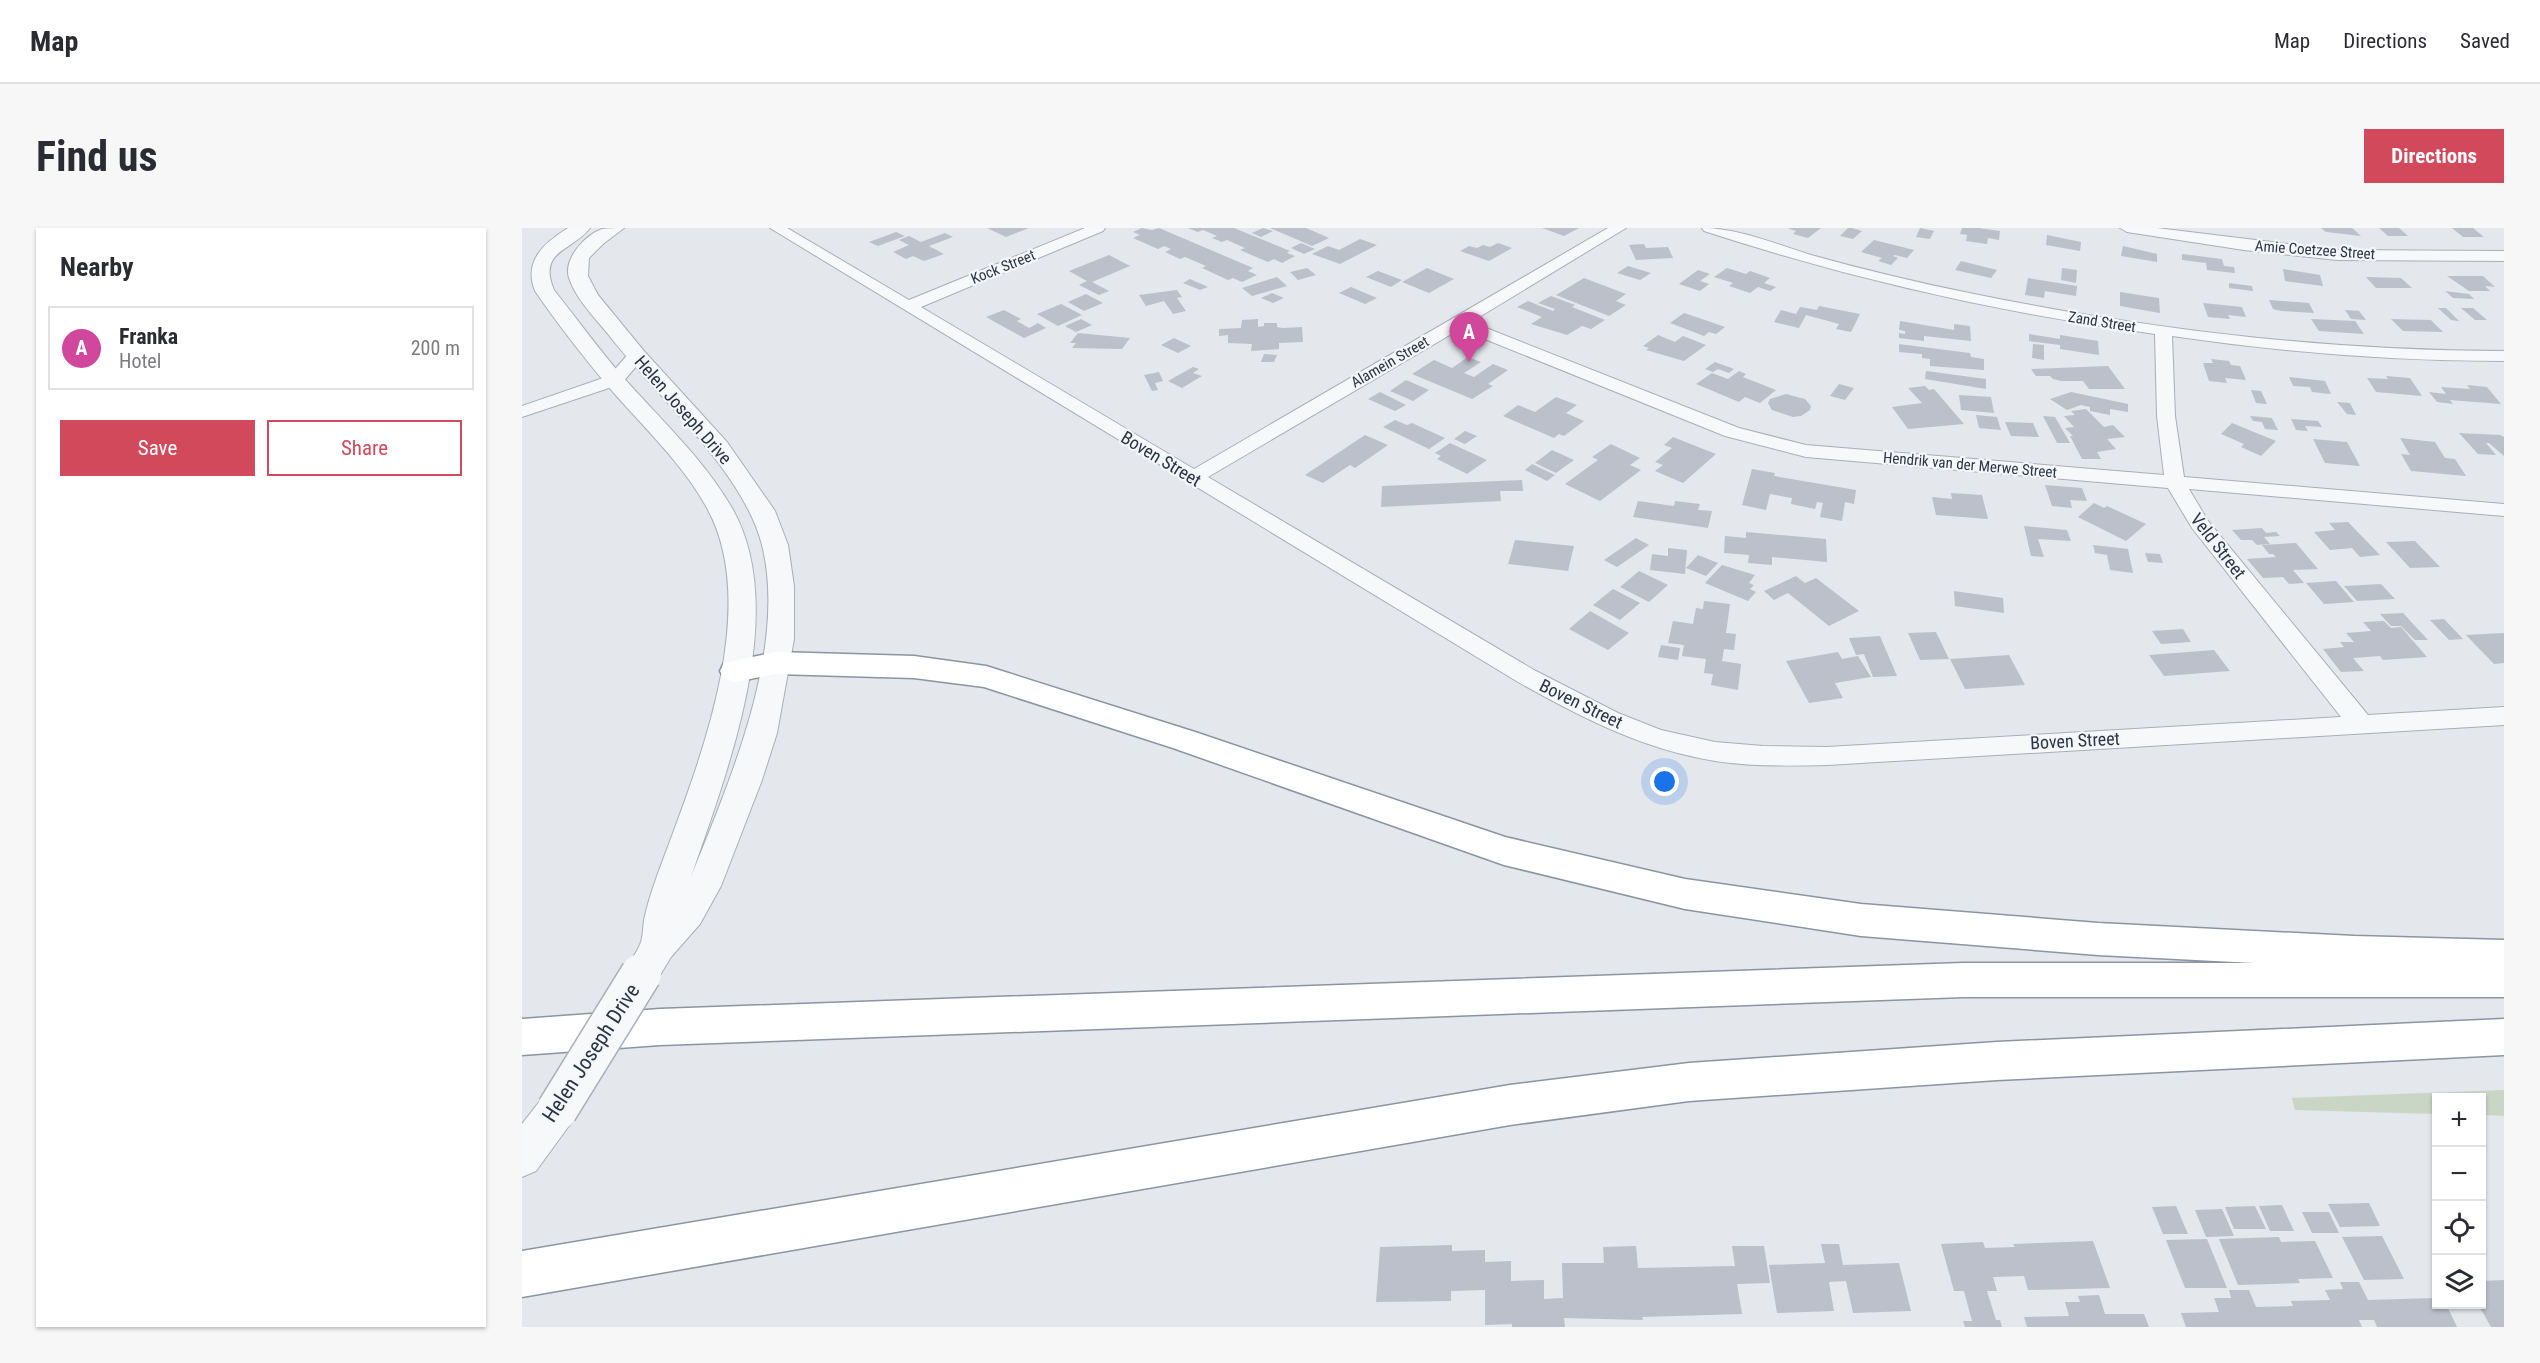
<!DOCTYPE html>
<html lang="en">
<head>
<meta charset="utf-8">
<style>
	:root { --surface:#fff; --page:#f7f7f7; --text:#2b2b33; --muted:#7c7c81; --line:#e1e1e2; --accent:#d1495b }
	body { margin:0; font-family:"Roboto Condensed",sans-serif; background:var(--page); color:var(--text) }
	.controls { position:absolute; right:18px; bottom:18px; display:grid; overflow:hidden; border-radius:0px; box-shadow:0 2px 4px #0004 }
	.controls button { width:54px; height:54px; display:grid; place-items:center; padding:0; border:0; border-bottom:2px solid var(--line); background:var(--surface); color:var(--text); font:30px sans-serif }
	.you { position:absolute; left:1143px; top:554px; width:21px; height:21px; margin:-15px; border:4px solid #fff; border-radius:50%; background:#1a73e8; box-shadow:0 0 0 9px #1a73e833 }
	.badge { display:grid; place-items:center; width:39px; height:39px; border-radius:50%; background:var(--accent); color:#fff; font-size:20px; font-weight:700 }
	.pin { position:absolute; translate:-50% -50px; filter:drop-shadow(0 2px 3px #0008) }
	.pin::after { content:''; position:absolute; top:32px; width:21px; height:18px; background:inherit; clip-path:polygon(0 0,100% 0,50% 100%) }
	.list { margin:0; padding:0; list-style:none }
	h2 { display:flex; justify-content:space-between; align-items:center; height:78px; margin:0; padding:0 24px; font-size:26px }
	h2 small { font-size:20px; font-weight:400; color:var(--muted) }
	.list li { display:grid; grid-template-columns:39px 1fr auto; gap:18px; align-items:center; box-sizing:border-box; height:84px; margin:0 12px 12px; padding:0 12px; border:2px solid var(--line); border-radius:0px }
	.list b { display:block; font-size:22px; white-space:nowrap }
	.list p { margin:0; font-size:20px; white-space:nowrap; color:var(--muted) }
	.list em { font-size:20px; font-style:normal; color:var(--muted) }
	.actions { display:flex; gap:12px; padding:18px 24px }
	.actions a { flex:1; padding:14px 0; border:2px solid var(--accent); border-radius:0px; text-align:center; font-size:21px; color:var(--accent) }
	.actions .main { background:var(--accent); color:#fff }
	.icon { flex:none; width:33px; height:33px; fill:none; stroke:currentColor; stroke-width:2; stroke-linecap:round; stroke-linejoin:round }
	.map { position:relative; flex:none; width:1982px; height:1099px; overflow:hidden; border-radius:0px }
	header { display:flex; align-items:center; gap:36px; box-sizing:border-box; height:84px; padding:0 30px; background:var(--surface); border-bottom:2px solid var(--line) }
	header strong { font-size:28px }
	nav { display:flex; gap:33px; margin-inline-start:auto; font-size:21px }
	.intro { display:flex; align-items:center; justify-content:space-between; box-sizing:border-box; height:144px; padding:0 36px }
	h1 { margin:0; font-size:42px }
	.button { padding:15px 27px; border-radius:0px; background:var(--accent); color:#fff; font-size:21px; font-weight:700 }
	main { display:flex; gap:36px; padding:0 36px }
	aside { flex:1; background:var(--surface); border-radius:0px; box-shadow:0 2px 4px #0004 }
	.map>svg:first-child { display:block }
	.green { fill:#c9d6c5 }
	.building { fill:#bbc0ca }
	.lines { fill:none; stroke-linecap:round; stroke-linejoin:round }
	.minor-casing { stroke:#a9aeb7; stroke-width:2 }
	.tertiary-casing { stroke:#a9aeb7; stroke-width:2 }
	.trunk-casing { stroke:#8b94a3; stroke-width:3 }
	.minor { fill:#f7f8fa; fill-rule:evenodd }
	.tertiary { fill:#f7f8fa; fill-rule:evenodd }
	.trunk { fill:#fff; fill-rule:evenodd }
	.tertiary-bridge-casing { stroke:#a9aeb7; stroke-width:43; stroke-linecap:butt }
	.tertiary-bridge { stroke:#f7f8fa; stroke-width:40 }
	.labels { text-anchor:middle; stroke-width:4.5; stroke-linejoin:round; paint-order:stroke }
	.far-street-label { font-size:15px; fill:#2b3445; stroke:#f4f6f9 }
	.street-label { font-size:18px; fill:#2b3445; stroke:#f4f6f9 }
	.near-street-label { font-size:21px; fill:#2b3445; stroke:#f4f6f9 }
</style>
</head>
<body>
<header>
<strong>Map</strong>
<nav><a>Map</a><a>Directions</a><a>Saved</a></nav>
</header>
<div class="intro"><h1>Find us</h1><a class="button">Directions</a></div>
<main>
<aside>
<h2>Nearby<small></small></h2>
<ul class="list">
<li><span class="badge" style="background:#d1479c">A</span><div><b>Franka</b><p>Hotel</p></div><em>200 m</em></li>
</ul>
<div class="actions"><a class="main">Save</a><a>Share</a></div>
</aside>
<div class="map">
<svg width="1982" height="1099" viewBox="0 0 1982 1099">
	<rect width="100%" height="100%" fill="#e4e7ec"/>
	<!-- green -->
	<path class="green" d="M1982 862V888L1960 887V870H1914V886L1773 882 1770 870Z"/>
	<!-- building -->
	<path class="building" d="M465 0H507L484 9Z
		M620 0 630 2 637 0 731 40 726 43 735 47 720 54 711 50 706 52 680 40 684 38 663 29 658 31 643 24 649 21 642 18 636 21 611 10 618 7 611 4Z
		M666 0H712L768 23 765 25 773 28 760 35 752 31 746 34 718 22 723 20 705 12 700 14 690 10 695 8 681 2 676 4Z
		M741 0 751 3 739 9 730 5Z
		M748 0H784L807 10 790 18Z
		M1020 0H1057L1042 8Z
		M1265 0H1299L1286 10 1271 6 1274 3Z
		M1326 0H1330L1340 3 1331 11 1318 8Z
		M1398 0 1412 3 1408 11 1394 9Z
		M1440 0H1457L1478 3 1477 12 1466 10 1465 16 1444 13 1445 7 1438 6Z
		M1799 0H1830L1839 8 1804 4Z
		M1857 0H1877L1886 8H1866Z
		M1930 0H1951L1962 9H1941Z
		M374 4 383 8 356 18 347 14Z
		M423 5 431 9 407 18 422 26 402 33 391 28 384 31 371 24 387 17 377 12 387 8 399 14Z
		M1525 7 1559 14 1558 23 1524 17Z
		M838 11 855 17 818 36 790 26 806 18 817 22Z
		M1352 12 1392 22 1385 30 1373 27 1371 28 1376 30 1369 37 1356 33 1360 30 1339 24Z
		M779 15 793 21 782 26 769 20Z
		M976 15 990 20 967 33 938 23 947 18 955 20 961 17 968 19Z
		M1122 16 1124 20 1146 19 1151 30 1114 32 1107 17Z
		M1601 18 1635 26V34L1599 28Z
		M1660 26 1700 31 1702 38 1712 39 1713 45 1685 42 1684 35 1660 32Z
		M587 27 608 38 570 54 587 63 577 67 557 57 565 53 547 43Z
		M1439 33 1475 42 1469 50 1433 42Z
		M1106 38 1129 45 1118 52 1095 45Z
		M785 40 794 47 776 52 768 44Z
		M905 40 932 51 907 65 880 54Z
		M1205 40 1224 46 1228 43 1248 50 1242 55 1254 59 1248 63 1236 59 1228 65 1207 58 1211 55 1192 49Z
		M1540 40 1555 42 1554 55 1539 52Z
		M1761 41 1798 47 1801 58 1763 53Z
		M1176 42 1188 46 1178 53 1187 56 1178 63 1157 56Z
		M856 43 880 52 869 59 844 49Z
		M1925 48H1961L1973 59 1963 58 1968 63H1947Z
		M755 49 765 58 730 68 720 60Z
		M1844 49 1879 50 1890 60H1854Z
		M1062 50 1104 66 1094 73 1104 77 1087 88 1034 67Z
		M1506 50 1555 58 1554 68 1523 63 1522 70 1503 67Z
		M668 51 686 59 678 62 661 55Z
		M1707 55 1730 58 1731 63 1707 60Z
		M829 59 855 70 843 76 817 65Z
		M655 62 660 69 655 70 664 83 651 86 642 73 624 78 617 67Z
		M1923 63 1947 66 1952 71 1931 70Z
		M1598 64 1637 70 1638 85 1598 78Z
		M750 65 762 70 751 75 739 70Z
		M564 66 581 75 562 83 546 74Z
		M1029 68 1053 77 1050 79 1083 92 1069 101 1060 98 1045 107 1009 96 1020 89 995 79 1006 73 1031 83 1033 81 1016 75Z
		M1747 72 1787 75 1792 85 1759 83 1751 81Z
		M1681 75 1720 79 1724 89 1706 87 1708 91 1686 89Z
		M539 76 560 87 536 98 515 86Z
		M1297 78 1338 86 1329 104 1314 101 1317 96 1284 87 1277 100 1252 94 1259 82 1274 86 1278 79 1295 82Z
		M1916 80H1924L1937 93 1929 92Z
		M1939 80H1951L1965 92H1953Z
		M482 82 499 91 495 93 507 100 516 95 524 100 502 110 464 89Z
		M1823 82 1837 83 1844 92 1829 91Z
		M1162 85 1180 91 1203 99 1194 106 1187 104 1182 108 1148 95Z
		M559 91 570 97 554 104 543 98Z
		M736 91V99L742 98V95H755V99L760 100 780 99 781 114 757 115V121L729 123 730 116 706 115V107L697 108V101L719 100 720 92Z
		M1789 91 1833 93 1842 106 1797 103Z
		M1869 91 1909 92 1921 104 1881 103Z
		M1378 93 1432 102V96L1448 98 1449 113 1402 108V113L1377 110V105L1383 106V103L1377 102Z
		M556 105 608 110 600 121 550 120 554 115H548Z
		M1507 106 1538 111V107L1576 113 1577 127 1538 121V117L1507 113Z
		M1136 107 1153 114 1161 108 1184 117 1162 133 1124 122 1127 120 1121 118Z
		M652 110 669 118 656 125 639 117Z
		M1377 116 1448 125 1449 129 1462 131V142L1408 138V131L1400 130V126L1377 124Z
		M1511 116 1522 117V132L1510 130Z
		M742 126 755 127 752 134H739Z
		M946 129 959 134 942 145 952 149 971 136 986 142 966 156 971 158 950 171 890 146 912 132 930 140Z
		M1689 131 1707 133 1709 137 1718 138 1724 152 1703 150 1705 155 1687 153 1681 135H1691Z
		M1193 134 1212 141 1207 145 1196 141 1191 144 1183 141Z
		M1586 138 1603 161H1567L1561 153H1539L1531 151 1528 148H1514L1509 141Z
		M671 139 677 141 671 145 680 148 660 160 646 153Z
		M1217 143 1224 146 1221 149 1254 162 1238 175 1223 169 1217 174 1174 156 1190 145 1206 151Z
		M1404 143 1464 151V161L1403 151Z
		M637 144 641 153 633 155 636 162 630 163 622 147Z
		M1864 148 1888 150 1900 168 1854 164 1845 150 1866 151Z
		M1767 149 1803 153 1809 166 1790 164 1788 159 1771 158Z
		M884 152 907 162 891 173 868 163Z
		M1317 156 1332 160 1323 172 1308 168Z
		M1945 157 1965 159 1979 176 1928 172 1931 176 1915 174 1907 164 1924 166 1919 159 1948 161Z
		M1403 158 1407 162 1412 161 1442 196 1386 201 1370 179 1400 175 1386 160Z
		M1729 162 1739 163 1745 176 1734 175Z
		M858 164 884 177 873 183 846 171Z
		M1549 164 1606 176V184L1588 181V187L1568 183V179L1559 177 1545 182 1528 171Z
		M1264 166 1283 171 1289 178 1288 182 1279 188 1271 189 1250 182 1246 175 1248 171Z
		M1437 167 1469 169 1472 185 1439 182Z
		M1034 169 1055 177 1044 185 1062 193 1042 208 1037 206 1032 210 981 188 996 177 1013 184Z
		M1815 174 1828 175 1834 187 1825 186Z
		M1564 181 1582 199 1591 197 1603 209 1585 211 1594 221 1575 224 1579 231H1560L1548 208H1551L1543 200 1552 199 1542 188 1553 187 1549 183Z
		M1454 187 1475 189 1479 202 1457 200Z
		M1521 188 1533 189 1548 215H1535Z
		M1728 188 1750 190 1756 202 1743 201 1740 194 1731 193Z
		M1769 191 1796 193 1800 199 1783 198 1786 203 1774 202Z
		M873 192 885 197 890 195 923 210 907 221 861 199Z
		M1483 194 1511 195 1517 209 1489 208Z
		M1710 195 1754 213 1739 228 1719 219 1722 216 1699 206Z
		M943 203 955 208 943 216 932 211Z
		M1937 205 1978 207 1982 209V228L1967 215H1964L1974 227 1956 226Z
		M843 207 866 217 833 240 828 237 801 255 783 247Z
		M1151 209 1194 226 1161 255 1133 243 1141 237 1133 234 1150 220 1142 217Z
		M1878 210 1913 214 1923 230 1933 231 1944 248 1889 243 1879 226 1888 227Z
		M1791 211 1825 214 1838 238 1803 235Z
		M928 215 965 232 945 246 915 231 919 228 913 225Z
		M1089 216 1118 230 1108 237 1119 242 1078 273 1043 256 1076 232 1070 229Z
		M1030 222 1052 232 1034 245 1013 235Z
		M1010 236 1033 247 1025 253 1003 242Z
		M1230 241 1253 245 1252 248 1334 262 1332 276 1323 274 1320 293 1298 289 1301 275 1295 274 1293 281 1269 276 1270 270 1248 266 1244 282 1220 277Z
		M1000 252 1001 263H978L979 273 859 279 860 258Z
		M1523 257 1560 260 1565 273 1548 272 1550 280 1530 278Z
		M1429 265 1460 267 1466 291 1414 287 1410 269 1430 271Z
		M1116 273 1152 278 1153 273 1178 276 1176 282 1190 283 1186 300 1111 289Z
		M1572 275 1582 280 1585 278 1624 296 1604 313 1556 289Z
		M1826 294 1858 327 1838 329 1830 320 1808 322 1792 304 1813 302 1807 295Z
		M1502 298 1545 302 1549 313 1516 311 1522 329 1509 328Z
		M1740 300 1744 305 1754 304 1758 308 1742 309 1748 316 1735 317 1730 312H1719L1710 302Z
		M1224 304 1304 311 1305 334 1250 329V337L1226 335 1227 327 1202 325 1203 308 1224 310Z
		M1114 310 1127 317 1095 339 1082 332Z
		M993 312 1052 318 1046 343 986 336Z
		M1893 313 1918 339 1888 340 1864 314Z
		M1774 315 1796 341 1771 342 1782 355 1767 356 1761 349 1741 350 1725 331 1754 329 1751 326H1747L1740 317Z
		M1571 317 1606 321 1611 345 1588 342 1585 327 1573 325Z
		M1146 320 1165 322 1163 346 1128 342 1130 326 1146 328Z
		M1623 325 1638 326 1641 335 1626 334Z
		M1176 327 1196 335 1184 348 1164 340Z
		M1200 337 1233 347 1227 355 1232 357 1228 361 1234 364 1226 373 1183 355Z
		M1117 343 1146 357 1127 374 1098 359Z
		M1274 348 1283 355 1294 350 1337 383 1307 398 1266 365 1252 372 1242 363Z
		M1814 353 1832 374 1802 376 1784 355Z
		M1859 356 1873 371 1835 373 1822 358Z
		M1091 361 1118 375 1098 392 1071 377Z
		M1432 363 1481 370 1482 385 1433 378Z
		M1182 373 1208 376 1204 405 1214 406 1212 422 1202 421 1200 433 1219 436 1216 462 1189 457 1191 446 1182 445 1184 431 1160 428 1162 417 1146 415 1151 393 1171 396 1174 380 1181 381Z
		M1068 383 1107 405 1086 422 1047 401Z
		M1881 385 1906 412H1893L1879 398H1869L1858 386Z
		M1922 391 1941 411 1927 412 1908 392Z
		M1862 393 1869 400 1879 399 1905 429 1861 432 1858 428 1831 430 1842 443 1819 444 1801 421 1822 419 1818 414H1832L1824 405 1849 403 1841 394Z
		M1661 401 1669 414 1639 416 1630 403Z
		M1414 404 1427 431 1398 432 1386 405Z
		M1982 405V435L1972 436 1944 407Z
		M1358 408 1375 448 1351 449 1342 426 1334 427 1327 410Z
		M1139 417 1158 420 1156 432 1136 429Z
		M1692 422 1708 443 1642 448 1627 427Z
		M1316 424 1320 431 1336 428 1349 449 1313 455 1321 470 1287 475 1264 433Z
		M1487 427 1503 457 1443 461 1428 431Z
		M1847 975 1858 998 1818 999 1806 976Z
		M1760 977 1772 1003H1748L1737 978Z
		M1654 978 1666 1006H1641L1630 979Z
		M1733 978 1744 1001H1712L1703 979Z
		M1700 981 1712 1008 1684 1009 1673 982Z
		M1780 984H1807L1817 1005H1790Z
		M1860 1008 1882 1051 1842 1052 1820 1009Z
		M1757 1009 1759 1014 1793 1013 1811 1050 1776 1051 1778 1055 1716 1057 1697 1011Z
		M1685 1011 1705 1060H1663L1644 1012Z
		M1571 1013 1588 1060 1506 1062 1502 1048 1471 1049 1475 1063H1465L1474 1092H1478L1480 1099H1443L1441 1093H1450L1442 1063H1432L1419 1016 1461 1014 1463 1020 1493 1019 1491 1016Z
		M1299 1016H1317L1321 1037 1377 1035 1389 1083 1331 1085 1324 1053 1307 1054 1312 1083 1255 1085 1247 1037 1303 1035Z
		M930 1017V1023L963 1022V1034L989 1033V1053L1022 1052V1071L1041 1070 1040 1035H1082L1081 1019 1114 1018 1116 1040 1213 1038 1210 1018H1242L1248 1055 1215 1056 1220 1086 1120 1089 1121 1092 1042 1090 1043 1099H990V1096L963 1097V1062L929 1063V1073L854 1074 858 1019Z
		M1982 1052V1099H1969L1956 1076H1960V1053Z
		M1818 1054H1837L1846 1072 1914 1070V1076H1924L1935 1099H1855L1852 1092H1837L1840 1099H1664L1659 1085 1697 1084 1692 1070H1709L1707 1062H1727L1734 1079 1771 1078 1769 1073 1808 1072 1803 1062 1821 1061Z
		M1577 1067 1583 1086H1622L1627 1099H1505L1502 1089 1547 1088 1543 1074H1558L1556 1068Z"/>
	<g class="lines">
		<defs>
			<path id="minor" d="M248 0H265L387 72 563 0H583L581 3 399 79 672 241 1086 0H1104L949 94 1217 200 1284 217 1642 247 1635 188 1633 106C1479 85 1329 51 1182 3L1180 0C1217 0 1253 16 1289 27 1343 42 1397 55 1452 66 1625 101 1805 123 1982 123V133C1871 133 1759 124 1650 108L1653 188 1662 249 1982 276V288L1667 261 1686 293 1846 487 1982 479V497L1305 537C1262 538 1219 539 1177 530 1112 517 1053 486 996 454ZM938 101 1203 208 1284 229 1646 260 1670 300 1819 489 1305 519 1241 518 1193 514 1139 502 1096 485 1012 442 686 249Z
				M1598 0H1635L1815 22 1982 23V33L1815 32 1722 22 1605 4Z
				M114 123 120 124 123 128 99 156 0 189V178L87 148 108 124Z"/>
			<path id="tertiary" d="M46 0H68C51 23 15 22 32 62 55 91 76 120 100 148 138 191 181 230 210 280 269 383 204 546 169 649 207 554 266 421 240 317 221 242 133 167 86 106 72 89 54 71 47 50 41 31 63 7 80 1 86 0 95 0 102 0L81 16 67 30 66 48 76 67 122 123 205 214 253 283 266 317 272 358V411L255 505 240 552 199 658 178 696 149 729 132 757 119 762 106 757 101 746C106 736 115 725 119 714 121 708 121 699 122 692 125 677 130 662 135 648 172 547 242 384 185 280 159 233 119 197 85 157 60 127 35 95 13 63 1 33 22 15 46 0Z
				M35 863 49 869 55 882 49 895 14 943 0 949V896L21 869Z"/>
			<path id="trunk" d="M254 424 392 428 464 438 673 504 983 609 1163 651 1339 676 1576 695 1832 708 1982 712V769H1441L138 817 0 827V791L138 781 1441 735H1732L1576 727 1339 708 1163 681 982 637 651 520 462 459 392 450 254 446 213 454 202 451 198 443 202 435Z
				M1982 791V827L1475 852 1167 873 988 897 0 1069V1023L988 857 1167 835 1475 814Z"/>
		</defs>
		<!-- minor casing -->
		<use href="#minor" class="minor-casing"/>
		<!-- tertiary casing -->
		<use href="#tertiary" class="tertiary-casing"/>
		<!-- trunk casing -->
		<use href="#trunk" class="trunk-casing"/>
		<!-- minor -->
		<use href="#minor" class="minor"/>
		<!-- tertiary -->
		<use href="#tertiary" class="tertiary"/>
		<!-- trunk -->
		<use href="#trunk" class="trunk"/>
		<defs>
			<path id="tertiary-bridge" d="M35 882 119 746"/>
		</defs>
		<!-- tertiary-bridge casing -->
		<use href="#tertiary-bridge" class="tertiary-bridge-casing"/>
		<!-- tertiary-bridge -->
		<use href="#tertiary-bridge" class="tertiary-bridge"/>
	</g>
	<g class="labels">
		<!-- far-street labels -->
		<g class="far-street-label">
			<text transform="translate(1793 22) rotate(4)" y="5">Amie Coetzee Street</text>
			<text transform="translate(481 39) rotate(-22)" y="5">Kock Street</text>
			<text transform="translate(1580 94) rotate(9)" y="5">Zand Street</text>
			<text transform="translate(868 134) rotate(-30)" y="5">Alamein Street</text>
			<text transform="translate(1448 237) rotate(5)" y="5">Hendrik van der Merwe Street</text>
		</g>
		<!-- street labels -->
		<g class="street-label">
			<text transform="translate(161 182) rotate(49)" y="6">Helen Joseph Drive</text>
			<text transform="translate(639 231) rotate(31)" y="6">Boven Street</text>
			<text transform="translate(1696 318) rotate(52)" y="6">Veld Street</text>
			<text transform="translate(1059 476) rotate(26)" y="6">Boven Street</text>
			<text transform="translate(1553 513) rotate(-3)" y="6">Boven Street</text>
		</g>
		<!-- near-street labels -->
		<g class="near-street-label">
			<text transform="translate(69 825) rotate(-57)" y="7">Helen Joseph Drive</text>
		</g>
	</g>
</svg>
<div class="controls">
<button>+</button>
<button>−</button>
<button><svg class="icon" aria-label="locate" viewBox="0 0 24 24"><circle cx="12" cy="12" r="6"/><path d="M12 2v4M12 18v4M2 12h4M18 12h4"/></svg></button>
<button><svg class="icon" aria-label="layers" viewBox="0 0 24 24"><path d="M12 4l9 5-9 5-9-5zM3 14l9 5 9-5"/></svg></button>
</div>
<div class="you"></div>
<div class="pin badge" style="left:947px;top:134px;background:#d1479c">A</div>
</div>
</main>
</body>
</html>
